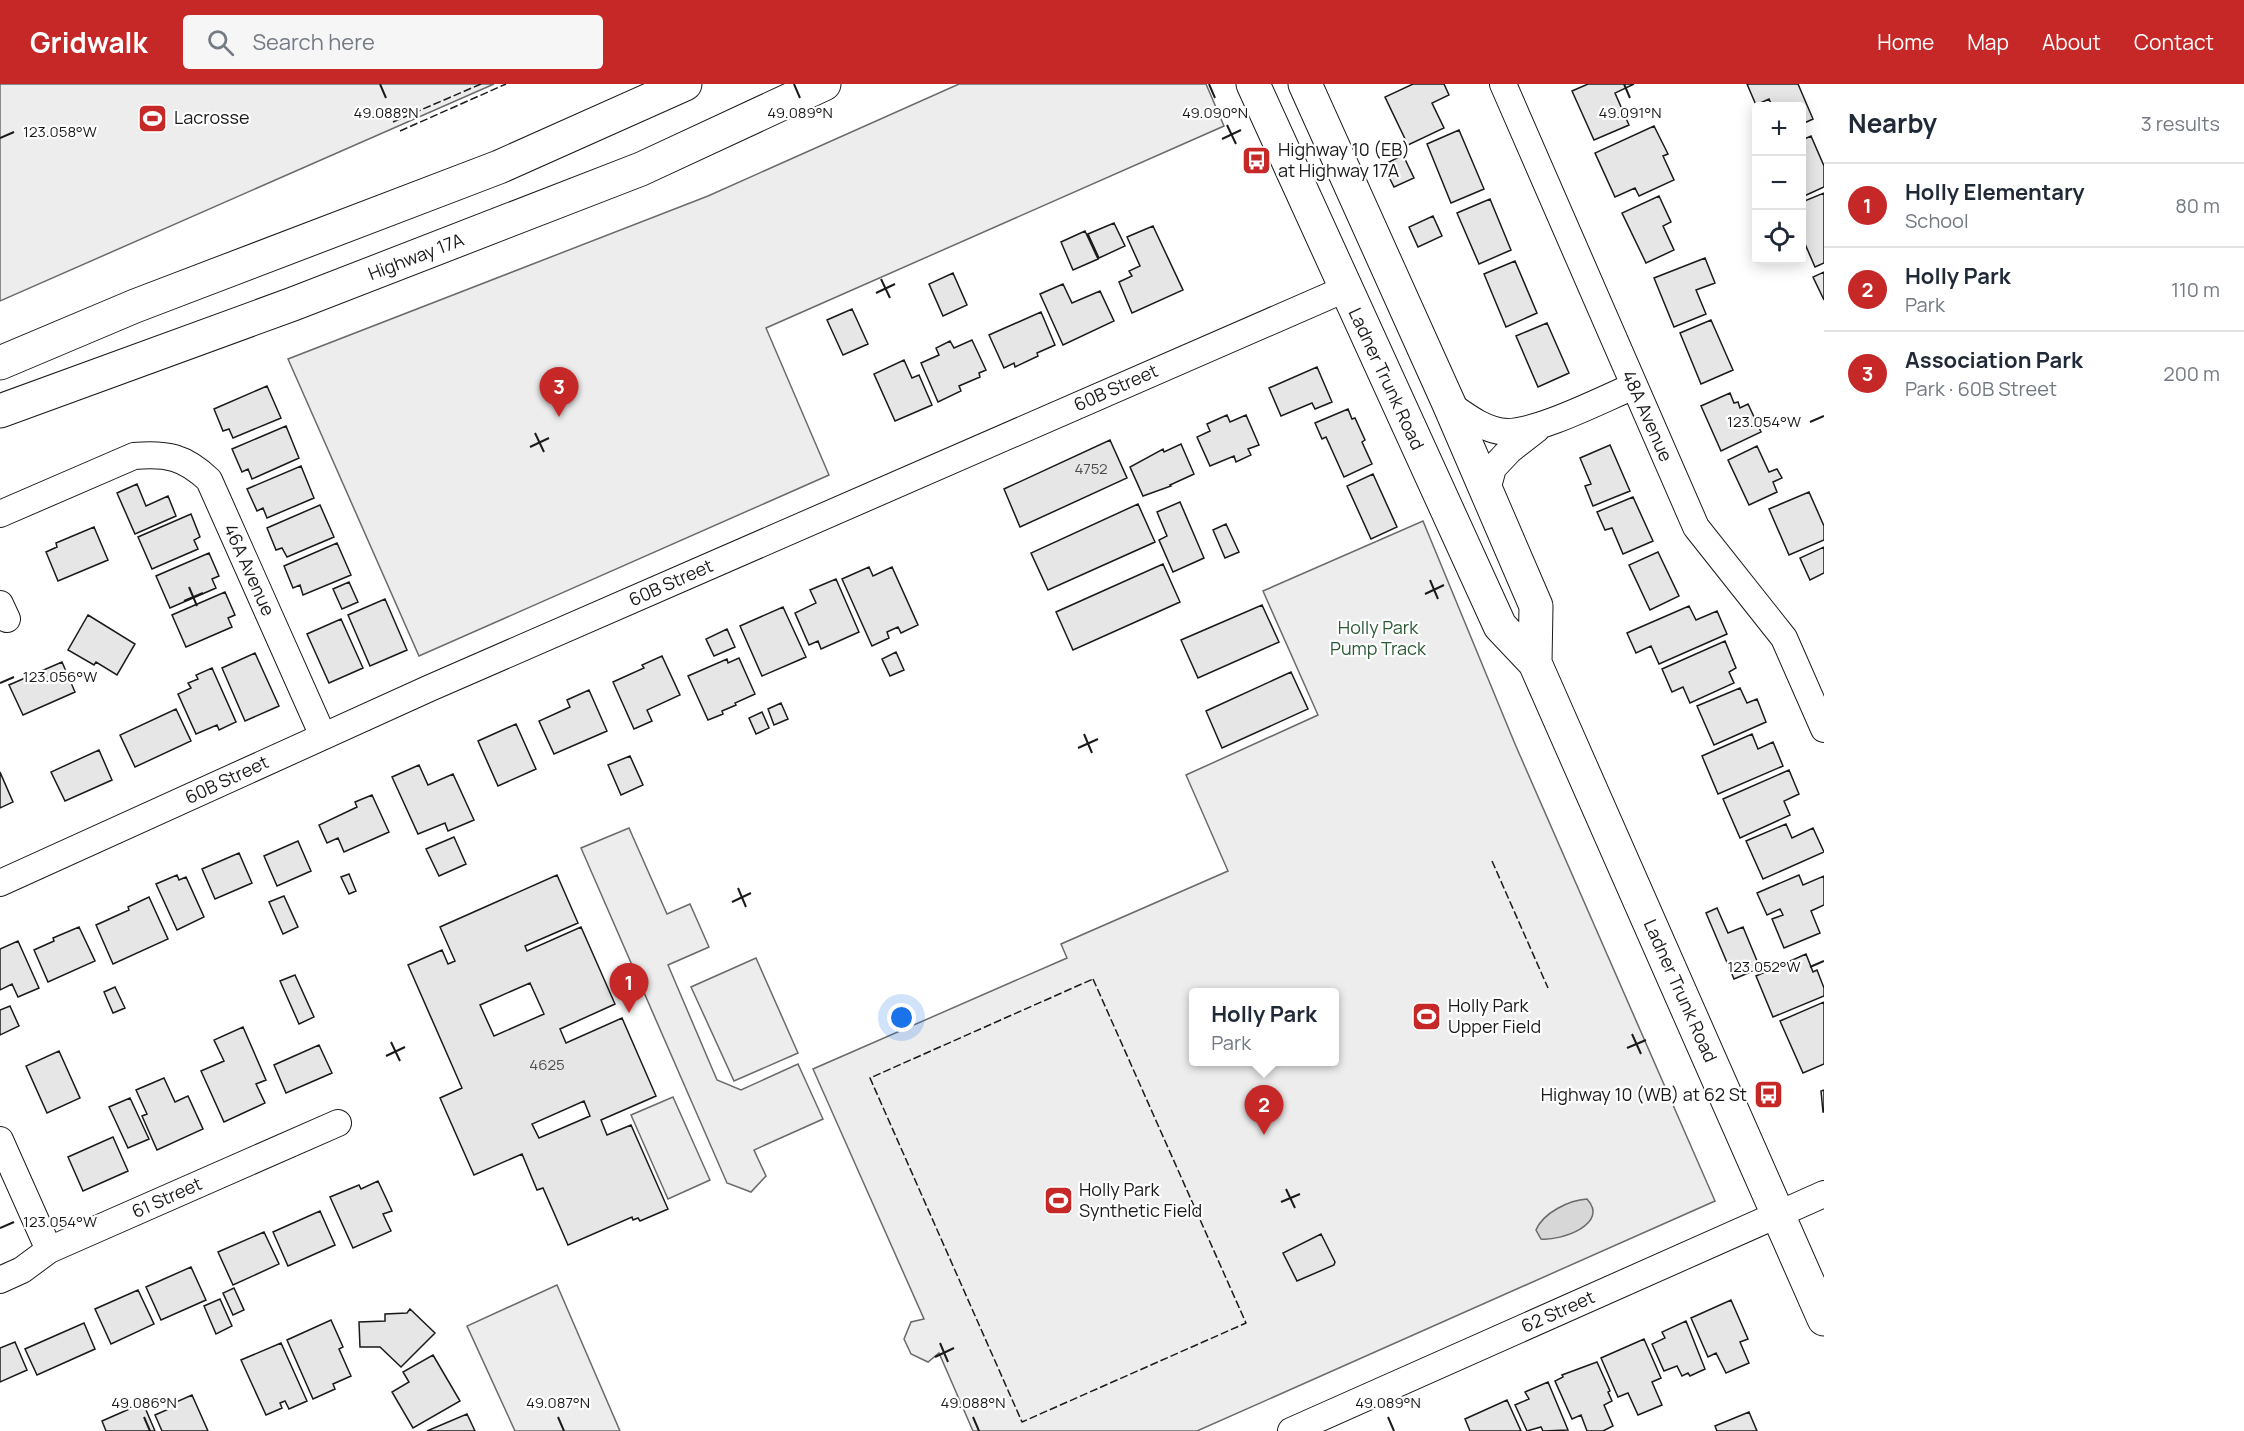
<!DOCTYPE html>
<html lang="en">
<head>
<meta charset="utf-8">
<style>
	:root { --surface:#fff; --page:#f6f6f7; --text:#1f2937; --muted:#747a83; --line:#e0e1e3; --accent:#c62828 }
	body { margin:0; font-family:Manrope,sans-serif; background:var(--page); color:var(--text) }
	.controls { position:absolute; right:18px; top:18px; display:grid; overflow:hidden; border-radius:6px; box-shadow:0 3px 15px #0003 }
	.controls button { width:54px; height:54px; display:grid; place-items:center; padding:0; border:0; border-bottom:2px solid var(--line); background:var(--surface); color:var(--text); font:30px sans-serif }
	.you { position:absolute; left:902px; top:934px; width:21px; height:21px; margin:-15px; border:4px solid #fff; border-radius:50%; background:#1a73e8; box-shadow:0 0 0 9px #1a73e833 }
	.badge { display:grid; place-items:center; width:39px; height:39px; border-radius:50%; background:var(--accent); color:#fff; font-size:20px; font-weight:700 }
	.pin { position:absolute; translate:-50% -50px; filter:drop-shadow(0 2px 3px #0008) }
	.pin::after { content:''; position:absolute; top:32px; width:21px; height:18px; background:inherit; clip-path:polygon(0 0,100% 0,50% 100%) }
	.popup { position:absolute; left:1189px; top:904px; width:150px; height:78px; box-sizing:border-box; display:grid; place-content:center; border-radius:6px; background:var(--surface); filter:drop-shadow(0 2px 4px #0005); font-size:20px; white-space:nowrap; color:var(--muted) }
	.popup b { font-size:22px; color:var(--text) }
	.popup::after { content:''; position:absolute; left:50%; top:100%; margin-left:-12px; border:12px solid transparent; border-top-color:var(--surface) }
	.list { margin:0; padding:0; list-style:none }
	h2 { display:flex; justify-content:space-between; align-items:center; height:78px; margin:0; padding:0 24px; font-size:26px }
	h2 small { font-size:20px; font-weight:400; color:var(--muted) }
	.list li { display:grid; grid-template-columns:39px 1fr auto; gap:18px; align-items:center; box-sizing:border-box; height:84px; padding:0 24px; border-top:2px solid var(--line) }
	.list b { display:block; font-size:22px; white-space:nowrap }
	.list p { margin:0; font-size:20px; white-space:nowrap; color:var(--muted) }
	.list em { font-size:20px; font-style:normal; color:var(--muted) }
	.icon { flex:none; width:33px; height:33px; fill:none; stroke:currentColor; stroke-width:2; stroke-linecap:round; stroke-linejoin:round }
	.map { position:relative; flex:none; width:1824px; height:1347px; overflow:hidden }
	header { display:flex; align-items:center; gap:36px; box-sizing:border-box; height:84px; padding:0 30px; background:var(--accent); color:#fff }
	header strong { font-size:28px }
	nav { display:flex; gap:33px; margin-inline-start:auto; font-size:21px }
	.search { width:420px; height:54px; background:var(--page); display:flex; align-items:center; gap:15px; box-sizing:border-box; padding:0 21px; border-radius:6px; color:var(--muted); font-size:22px }
	main { display:flex }
	aside { flex:1; background:var(--surface) }
	.map>svg:first-child { display:block }
	.built { fill:#ededed; stroke:#6a6a6a; stroke-width:1.5; fill-rule:evenodd }
	.water { fill:#d7d7d7; stroke:#6a6a6a; stroke-width:1.5 }
	.building { fill:#e6e6e6; stroke:#1a1a1a; stroke-width:1.5; fill-rule:evenodd }
	.lines { fill:none; stroke-linecap:round; stroke-linejoin:round }
	.minor-casing { stroke:#1a1a1a; stroke-width:28 }
	.major-casing { stroke:#1a1a1a; stroke-width:35 }
	.highway-casing { stroke:#1a1a1a; stroke-width:35 }
	.minor { stroke:#fff; stroke-width:26 }
	.major { stroke:#fff; stroke-width:33 }
	.highway { stroke:#fff; stroke-width:33 }
	.fence { stroke:#1a1a1a; stroke-width:1.5; stroke-dasharray:8 3; stroke-linecap:butt }
	.ticks { fill:none; stroke:#1a1a1a; stroke-width:2 }
	.labels { text-anchor:middle; stroke-width:4.5; stroke-linejoin:round; paint-order:stroke }
	.number-label { font-size:15px; fill:#4d4d4d }
	.poi-label { font-size:18px; fill:#1a1a1a; stroke:#fff; text-anchor:start }
	.street-label { font-size:18px; fill:#1a1a1a; stroke:#fff }
	.park-label { font-size:18px; fill:#2b5a34; stroke:#fff }
	.ticks-label { font-size:15px; text-anchor:middle; fill:#1a1a1a; stroke:#fff; stroke-width:4.5; stroke-linejoin:round; paint-order:stroke }
</style>
</head>
<body>
<header>
<strong>Gridwalk</strong>
<div class="search"><svg class="icon" aria-label="search" viewBox="0 0 24 24"><circle cx="10" cy="10" r="6"/><path d="M15 15l6 6"/></svg>Search here</div>
<nav><a>Home</a><a>Map</a><a>About</a><a>Contact</a></nav>
</header>
<main>
<div class="map">
<svg width="1824" height="1347" viewBox="0 0 1824 1347">
	<rect width="100%" height="100%" fill="#fff"/>
	<!-- built -->
	<path class="built" d="M0 0H494L0 217Z
		M959 0H1206L1224 42 766 244 829 391 419 572 288 275 708 112Z
		M1423 437 1515 660 1715 1117 1197 1347H973L939 1269 928 1278 911 1270 904 1255 911 1238 924 1235 813 985 1067 874 1061 860 1228 787 1186 691 1318 631 1263 507ZM1194 908H1334V978H1194Z
		M629 744 667 830 690 820 709 863 668 881 717 996 741 1006 798 980 823 1035 754 1066 766 1092 751 1108 727 1099 581 764Z
		M756 874 798 969 734 997 691 903Z
		M673 1013 710 1096 668 1115 631 1031Z
		M557 1201 620 1347H515L467 1242Z"/>
	<!-- water -->
	<path class="water" d="M1587 1115C1610 1140 1561 1157 1541 1155L1536 1146C1543 1129 1569 1116 1587 1115Z"/>
	<!-- building -->
	<path class="building" d="M1413 0H1444L1449 11 1432 19 1444 44 1408 61 1385 13Z
		M1588 0H1634L1615 9 1629 41 1594 56 1572 7Z
		M1747 0H1798L1813 35 1802 40V22H1772L1769 15 1756 21Z
		M1654 42 1668 70 1663 72 1674 96 1639 112 1635 104 1615 113 1595 69Z
		M1459 46 1484 105 1451 119 1427 60Z
		M1811 52 1824 82V103L1802 113V56Z
		M1403 71 1414 94 1394 103 1383 81Z
		M1824 109V179L1815 183 1805 160 1802 161V118Z
		M1659 112 1671 138 1663 142 1674 166 1646 179 1622 129Z
		M1490 115 1511 166 1479 180 1457 129Z
		M1433 132 1442 152 1418 163 1409 143Z
		M1114 139 1125 162 1099 174 1088 150Z
		M1153 142 1183 206 1132 229 1119 198 1132 192 1129 187 1140 182 1127 153Z
		M1085 147 1098 175 1073 186 1061 158Z
		M1705 174 1715 199 1696 206 1706 230 1674 243 1654 194Z
		M1515 177 1537 229 1506 243 1484 190Z
		M1824 188V216L1813 193Z
		M953 189 967 221 943 232 929 200Z
		M1063 200 1072 219 1100 207 1114 237 1063 261 1040 210Z
		M852 225 868 260 843 271 827 236Z
		M1041 228 1055 261 1037 269 1038 272 1015 283 1014 279 1004 284 989 251Z
		M1711 236 1733 286 1701 300 1680 249Z
		M1547 239 1569 289 1538 303 1516 252Z
		M972 256 986 286 979 289 980 293 959 302 961 307 938 318 921 279 939 271 936 264 950 257 954 264Z
		M904 276 912 294 919 291 932 321 895 337 874 290Z
		M1317 283 1332 318 1315 325 1312 319 1281 332 1269 304Z
		M267 302 281 334 233 354 229 345 223 347 214 325Z
		M1730 309 1734 319 1738 318 1740 324 1748 320 1761 348 1721 367 1701 322Z
		M1348 325 1352 335 1355 334 1365 356 1362 358 1372 380 1344 393 1326 353 1322 355 1315 339Z
		M1227 331 1230 338 1246 331 1259 361 1248 365 1251 371 1236 378 1234 372 1210 382 1197 353 1210 347 1207 340Z
		M286 342 299 374 252 395 248 385 242 388 232 365Z
		M1110 356 1127 394 1020 443 1004 405Z
		M1181 360 1194 390 1170 401 1171 402 1143 412 1130 383 1163 365 1164 368Z
		M1610 361 1630 407 1593 422 1585 402 1591 400 1580 374Z
		M1757 362 1769 388 1777 385 1782 394 1773 398 1777 408 1749 421 1728 376Z
		M301 382 314 414 267 434 263 424 257 427 247 405Z
		M1373 390 1397 443 1371 455 1347 402Z
		M137 400 146 422 168 412 176 432 135 450 117 409Z
		M1809 408 1824 442V456L1789 471 1769 425Z
		M1633 413 1653 457 1623 470 1612 444 1605 446 1597 428Z
		M1180 418 1204 474 1173 488 1159 456 1167 452 1157 428Z
		M1138 420 1155 458 1048 506 1031 469Z
		M320 421 334 453 287 473 282 464 276 466 267 444Z
		M191 430 200 453 194 456 198 465 152 485 138 453Z
		M1226 440 1239 468 1225 474 1213 446Z
		M94 443 108 476 58 497 46 468 57 463 56 459Z
		M337 459 351 491 303 511 300 501 293 504 284 482Z
		M1824 463V489L1810 496 1800 474Z
		M1658 468 1679 512 1650 526 1629 481Z
		M209 469 219 492 212 495 216 504 170 524 156 492Z
		M1163 480 1180 518 1073 566 1056 528Z
		M869 483 873 492 892 483 918 541 901 549 898 543 887 548 889 554 872 562 842 495Z
		M836 495 859 548 821 565 818 557 809 561 795 529 816 519 810 506Z
		M349 498 358 518 342 525 333 505Z
		M225 508 235 531 228 534 232 543 186 563 172 531Z
		M385 515 407 566 370 582 348 531Z
		M1262 521 1279 558 1198 594 1181 556Z
		M1689 522 1696 536 1717 527 1727 550 1659 580 1651 562 1636 569 1627 549Z
		M783 523 806 573 762 592 740 542Z
		M88 531 135 560 117 591 96 578 94 581 68 566Z
		M341 535 363 584 329 599 307 550Z
		M727 545 735 563 714 572 706 555Z
		M1725 557 1736 584 1729 588 1734 599 1690 619 1683 603 1672 608 1662 585Z
		M896 568 904 586 890 592 882 575Z
		M255 569 279 622 245 637 222 584Z
		M662 572 680 611 647 626 652 637 634 645 613 598 644 584 642 581Z
		M739 574 755 610 735 619 736 621 722 627 723 630 708 636 688 592 727 575 728 579Z
		M62 578 75 608 23 631 9 601Z
		M212 584 236 638 219 646 217 641 196 650 178 610 191 604 188 599 198 595 196 591Z
		M1291 588 1308 625 1222 664 1206 627Z
		M1740 604 1747 619 1757 615 1766 638 1714 661 1697 622Z
		M589 606 607 647 554 670 539 637 570 623 567 616Z
		M781 619 788 635 774 641 768 625Z
		M176 625 191 657 135 683 120 651Z
		M762 628 769 644 756 650 749 634Z
		M516 640 536 685 498 702 478 657Z
		M1752 650 1758 665 1773 658 1783 682 1718 710 1702 672Z
		M99 666 112 696 65 717 51 688Z
		M630 672 643 701 621 711 608 681Z
		M419 681 428 701 453 690 474 736 448 747 445 739 418 750 392 693Z
		M1789 686 1799 710 1784 717 1790 731 1740 754 1723 715Z
		M0 688 13 718 0 724Z
		M372 711 389 748 344 768 338 754 327 759 319 741 357 723 355 718Z
		M1786 740 1792 754 1813 744 1824 768 1763 795 1746 757Z
		M454 753 466 780 439 792 426 765Z
		M298 757 311 787 277 802 264 772Z
		M239 769 252 799 215 815 202 785Z
		M349 790 356 807 349 810 341 793Z
		M177 791 179 796 186 793 204 833 177 846 156 800Z
		M557 791 578 839 525 862 527 867 581 843 615 920 560 945 566 959 622 934 656 1012 601 1036 607 1051 631 1041 668 1125 640 1137 638 1134 633 1136 632 1133 568 1161 543 1104 537 1106 522 1070 474 1091 440 1014 462 1004 408 881 442 866 448 880 455 877 440 843ZM530 899 544 930 494 952 480 921ZM584 1017 590 1032 539 1054 532 1040Z
		M1799 791 1803 801 1824 792V821L1811 827 1820 849 1784 864 1772 835 1783 831 1780 825 1767 831 1757 809Z
		M284 812 298 843 283 850 269 818Z
		M149 813 168 855 113 880 96 841 129 826 128 823Z
		M1717 824 1728 849 1743 843 1760 884 1734 895 1706 829Z
		M79 843 95 877 48 898 34 866 54 857 53 854Z
		M18 857 39 904 18 913 12 900 0 906V865Z
		M1806 870 1813 888 1817 886 1824 904V912L1773 933 1756 892Z
		M295 891 314 933 299 940 280 897Z
		M115 903 125 924 113 929 104 908Z
		M1824 918V980L1803 989 1780 937Z
		M10 922 19 942 0 951V926Z
		M243 943 266 996 256 1000 265 1019 224 1038 201 987 224 977 214 956Z
		M319 961 332 989 286 1009 274 981Z
		M59 967 80 1014 47 1029 26 982Z
		M164 994 175 1018 188 1012 203 1045 157 1066 142 1032 147 1030 136 1006Z
		M1824 1006V1028H1823L1821 1007Z
		M130 1014 149 1055 128 1064 109 1023Z
		M113 1053 128 1087 83 1107 68 1073Z
		M378 1097 392 1127 383 1130 391 1147 353 1164 330 1113 359 1101 361 1105Z
		M320 1127 335 1161 288 1182 273 1148Z
		M264 1148 279 1180 233 1201 218 1168Z
		M1321 1150 1335 1178 1334 1181 1297 1197 1283 1169Z
		M191 1183 206 1216 161 1236 146 1203Z
		M234 1204 244 1226 233 1231 223 1209Z
		M138 1206 154 1240 111 1260 95 1225Z
		M220 1215 232 1242 216 1250 204 1222Z
		M1731 1216 1748 1255 1740 1258 1749 1279 1726 1289 1716 1269 1708 1273 1691 1234Z
		M410 1225 435 1249 401 1283 380 1263H360L359 1238 385 1237V1230L407 1229Z
		M331 1236 343 1263 339 1265 351 1292 333 1300 335 1305 313 1315 287 1256Z
		M1686 1237 1705 1285 1690 1292 1688 1289 1682 1292 1677 1282 1664 1287 1652 1260 1665 1254 1662 1248Z
		M84 1239 95 1265 37 1291 25 1265Z
		M1644 1255 1661 1294 1652 1298 1662 1321 1638 1331 1628 1309 1618 1313 1601 1274Z
		M15 1258 27 1286 0 1298V1264Z
		M281 1259 307 1317 289 1325 285 1317 280 1319 282 1324 266 1331 241 1276Z
		M433 1271 460 1317 413 1344 392 1308 409 1298 403 1288Z
		M1597 1278 1610 1307 1608 1308 1612 1317 1604 1321 1613 1342 1603 1347H1587L1581 1331 1572 1335 1555 1297 1563 1293 1562 1291Z
		M1548 1298 1568 1346 1543 1347 1541 1343 1527 1347 1515 1321 1529 1315 1525 1308Z
		M192 1311 208 1347H162L155 1331 169 1325 167 1322Z
		M1507 1316 1521 1347H1470L1465 1335Z
		M143 1319 155 1347H106L102 1337Z
		M1749 1328 1757 1347H1717L1715 1342Z
		M467 1330 475 1347H427Z"/>
	<g class="lines">
		<defs>
			<path id="minor" d="M1503 0 1696 443 1784 554 1824 645
				M1449 320C1466 332 1485 347 1507 348 1539 348 1603 315 1634 302
				M1487 406 1493 384 1510 366 1537 345
				M0 430 134 372C167 369 185 373 209 396L323 652
				M0 520 7 535
				M0 799 430 604 1345 205
				M0 1056 49 1166
				M0 1196 22 1186 49 1166 338 1039
				M1291 1347 1824 1110"/>
			<path id="major" d="M1253 0 1500 542 1535 579 1824 1235
				M1305 0 1449 320 1536 522 1535 579"/>
			<path id="highway" d="M0 279 135 222 499 83 685 0
				M0 327 293 220 641 85 824 0"/>
		</defs>
		<!-- minor casing -->
		<use href="#minor" class="minor-casing"/>
		<!-- major casing -->
		<use href="#major" class="major-casing"/>
		<!-- highway casing -->
		<use href="#highway" class="highway-casing"/>
		<!-- minor -->
		<use href="#minor" class="minor"/>
		<!-- major -->
		<use href="#major" class="major"/>
		<!-- highway -->
		<use href="#highway" class="highway"/>
		<!-- fence -->
		<path class="fence" d="M393 38 481 0
			M400 47 506 0
			M1492 777 1548 904
			M1093 895 1246 1239 1022 1338 870 994Z"/>
	</g>
	<!-- ticks -->
	<path class="ticks" d="M380 0 386 14M794 0 800 14M1209 0 1215 14M1624 0 1630 14M1227 41 1236 60M0 54 14 48M1222 55 1241 46M881 195 890 214M876 209 895 200M1810 338 1824 332M535 349 544 368M530 363 549 354M1430 496 1438 515M189 503 197 522M1425 510 1444 501M184 517 203 509M0 599 14 593M1084 650 1092 669M1078 664 1098 655M738 804 746 823M732 818 751 809M1810 883 1824 877M1632 950 1641 970M391 958 400 977M1627 964 1646 956M386 972 405 963M1286 1105 1295 1124M1281 1118 1300 1110M0 1144 14 1138M940 1259 948 1278M935 1273 954 1264M144 1333 150 1347M558 1333 564 1347M973 1333 979 1347M1388 1333 1394 1347"/>
	<!-- icons -->
	<defs>
		<symbol id="stadium-square" viewBox="-11 -11 22 22"><rect x="-9" y="-9" width="18" height="18" rx="4" fill="#c62828" stroke="#fff"/><path d="M0-5a6.5 5 0 1 0 0 10a6.5 5 0 1 0 0-10ZM-3.5-1.8h7v3.6h-7Z" fill="#fff"/></symbol>
		<symbol id="bus-square" viewBox="-11 -11 22 22"><rect x="-9" y="-9" width="18" height="18" rx="4" fill="#c62828" stroke="#fff"/><path d="M-5-6H5V4H4V6H2V4H-2V6H-4V4H-5ZM-3.5-4V0h7V-4ZM-3.5 1.2v1.5H-2V1.2ZM2 1.2v1.5H3.5V1.2Z" fill="#fff"/></symbol>
	</defs>
	<g fill-rule="evenodd">
		<use href="#stadium-square" x="136" y="18" width="33" height="33"/>
		<use href="#bus-square" x="1240" y="60" width="33" height="33"/>
		<use href="#stadium-square" x="1410" y="916" width="33" height="33"/>
		<use href="#bus-square" x="1752" y="994" width="33" height="33"/>
		<use href="#stadium-square" x="1042" y="1100" width="33" height="33"/>
	</g>
	<g class="labels">
		<!-- number labels -->
		<g class="number-label">
			<text x="1091" y="390">4752</text>
			<text x="547" y="986">4625</text>
		</g>
		<!-- poi labels -->
		<g class="poi-label">
			<text x="174" y="40">Lacrosse</text>
			<text x="1278" y="72">Highway 10 (EB)<tspan x="1278" dy="21">at Highway 17A</tspan></text>
			<text x="1448" y="928">Holly Park<tspan x="1448" dy="21">Upper Field</tspan></text>
			<text x="1747" y="1017" text-anchor="end">Highway 10 (WB) at 62 St</text>
			<text x="1079" y="1112">Holly Park<tspan x="1079" dy="21">Synthetic Field</tspan></text>
		</g>
		<!-- street labels -->
		<g class="street-label">
			<text transform="translate(416 173) rotate(-21)" y="6">Highway 17A</text>
			<text transform="translate(1386 295) rotate(65)" y="6">Ladner Trunk Road</text>
			<text transform="translate(1116 304) rotate(-24)" y="6">60B Street</text>
			<text transform="translate(1647 332) rotate(66)" y="6">48A Avenue</text>
			<text transform="translate(249 486) rotate(66)" y="6">46A Avenue</text>
			<text transform="translate(671 499) rotate(-24)" y="6">60B Street</text>
			<text transform="translate(227 696) rotate(-25)" y="6">60B Street</text>
			<text transform="translate(1680 907) rotate(66)" y="6">Ladner Trunk Road</text>
			<text transform="translate(167 1114) rotate(-24)" y="6">61 Street</text>
			<text transform="translate(1558 1228) rotate(-24)" y="6">62 Street</text>
		</g>
		<!-- park labels -->
		<g class="park-label">
			<text x="1378" y="550">Holly Park<tspan x="1378" dy="21">Pump Track</tspan></text>
		</g>
	</g>
	<g class="ticks-label">
		<text x="386" y="34">49.088°N</text>
		<text x="800" y="34">49.089°N</text>
		<text x="1215" y="34">49.090°N</text>
		<text x="1630" y="34">49.091°N</text>
		<text x="60" y="53">123.058°W</text>
		<text x="1764" y="343">123.054°W</text>
		<text x="60" y="598">123.056°W</text>
		<text x="1764" y="888">123.052°W</text>
		<text x="60" y="1143">123.054°W</text>
		<text x="144" y="1324">49.086°N</text>
		<text x="558" y="1324">49.087°N</text>
		<text x="973" y="1324">49.088°N</text>
		<text x="1388" y="1324">49.089°N</text>
	</g>
</svg>
<div class="controls">
<button>+</button>
<button>−</button>
<button><svg class="icon" aria-label="locate" viewBox="0 0 24 24"><circle cx="12" cy="12" r="6"/><path d="M12 2v4M12 18v4M2 12h4M18 12h4"/></svg></button>
</div>
<div class="you"></div>
<div class="pin badge" style="left:629px;top:929px">1</div>
<div class="pin badge" style="left:1264px;top:1051px">2</div>
<div class="popup"><b>Holly Park</b>Park</div>
<div class="pin badge" style="left:559px;top:333px">3</div>
</div>
<aside>
<h2>Nearby<small>3 results</small></h2>
<ul class="list">
<li><span class="badge">1</span><div><b>Holly Elementary</b><p>School</p></div><em>80 m</em></li>
<li><span class="badge">2</span><div><b>Holly Park</b><p>Park</p></div><em>110 m</em></li>
<li><span class="badge">3</span><div><b>Association Park</b><p>Park · 60B Street</p></div><em>200 m</em></li>
</ul>
</aside>
</main>
</body>
</html>
